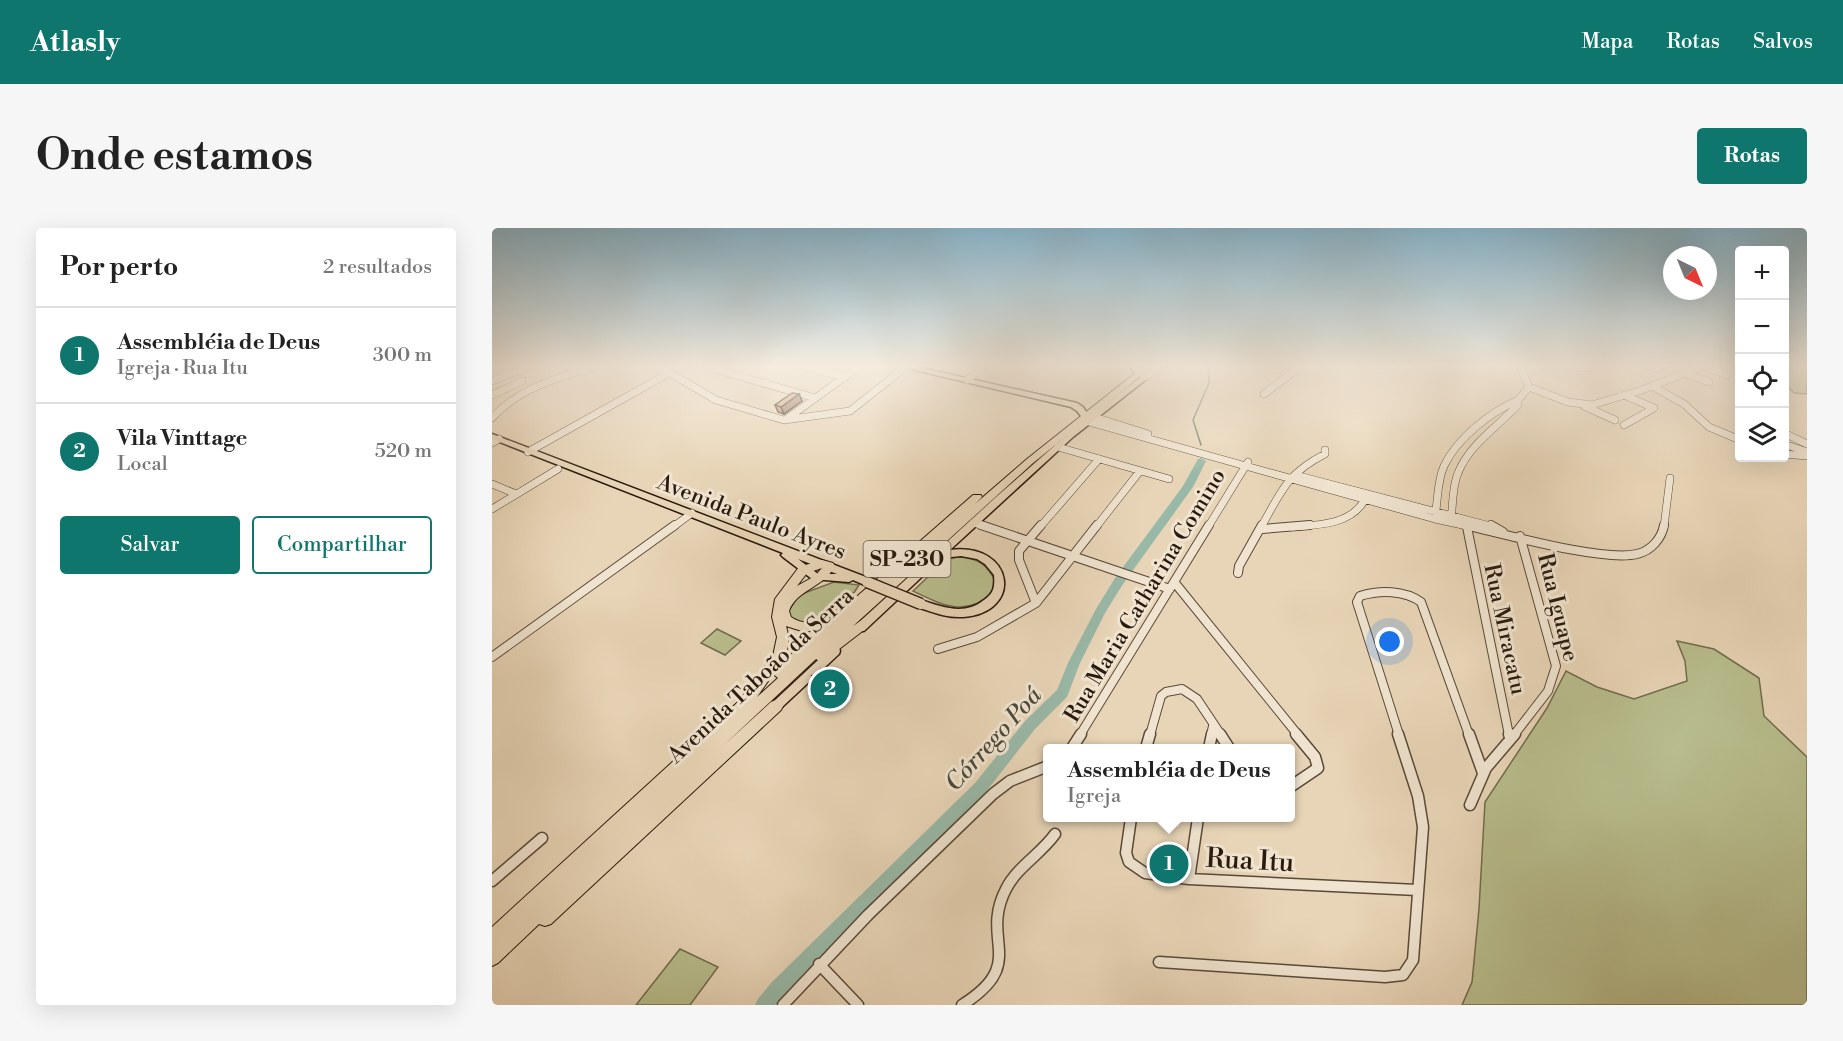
<!DOCTYPE html>
<html lang="pt">
<head>
<meta charset="utf-8">
<style>
	:root { --surface:#fff; --page:#f6f6f6; --text:#222; --muted:#767676; --line:#e0e0e0; --accent:#0f766e }
	body { margin:0; font-family:"Libre Bodoni",serif; background:var(--page); color:var(--text) }
	.controls { position:absolute; right:18px; top:18px; display:grid; overflow:hidden; border-radius:6px; box-shadow:0 6px 24px #0002 }
	.controls button { width:54px; height:54px; display:grid; place-items:center; padding:0; border:0; border-bottom:2px solid var(--line); background:var(--surface); color:var(--text); font:30px sans-serif }
	.compass { position:absolute; left:1171px; top:18px; width:54px; height:54px; border-radius:50%; background:var(--surface); box-shadow:0 6px 24px #0002; rotate:137deg }
	.you { position:absolute; left:898px; top:414px; width:21px; height:21px; margin:-15px; border:4px solid #fff; border-radius:50%; background:#1a73e8; box-shadow:0 0 0 9px #1a73e833 }
	.badge { display:grid; place-items:center; width:39px; height:39px; border-radius:50%; background:var(--accent); color:#fff; font-size:20px; font-weight:700 }
	.pin { position:absolute; translate:-50% -50%; border:3px solid #fff; box-shadow:0 2px 6px #0006 }
	.popup { position:absolute; left:551px; top:516px; width:252px; height:78px; box-sizing:border-box; display:grid; place-content:center; border-radius:6px; background:var(--surface); filter:drop-shadow(0 2px 4px #0005); font-size:20px; white-space:nowrap; color:var(--muted) }
	.popup b { font-size:22px; color:var(--text) }
	.popup::after { content:''; position:absolute; left:50%; top:100%; margin-left:-12px; border:12px solid transparent; border-top-color:var(--surface) }
	.list { margin:0; padding:0; list-style:none }
	h2 { display:flex; justify-content:space-between; align-items:center; height:78px; margin:0; padding:0 24px; font-size:26px }
	h2 small { font-size:20px; font-weight:400; color:var(--muted) }
	.list li { display:grid; grid-template-columns:39px 1fr auto; gap:18px; align-items:center; box-sizing:border-box; height:96px; padding:0 24px; border-top:2px solid var(--line) }
	.list b { display:block; font-size:22px; white-space:nowrap }
	.list p { margin:0; font-size:20px; white-space:nowrap; color:var(--muted) }
	.list em { font-size:20px; font-style:normal; color:var(--muted) }
	.actions { display:flex; gap:12px; padding:18px 24px }
	.actions a { flex:1; padding:14px 0; border:2px solid var(--accent); border-radius:6px; text-align:center; font-size:21px; color:var(--accent) }
	.actions .main { background:var(--accent); color:#fff }
	.icon { flex:none; width:33px; height:33px; fill:none; stroke:currentColor; stroke-width:2; stroke-linecap:round; stroke-linejoin:round }
	.map { position:relative; flex:none; width:1315px; height:777px; overflow:hidden; border-radius:6px }
	header { display:flex; align-items:center; gap:36px; box-sizing:border-box; height:84px; padding:0 30px; background:var(--accent); color:#fff }
	header strong { font-size:28px }
	nav { display:flex; gap:33px; margin-inline-start:auto; font-size:21px }
	.intro { display:flex; align-items:center; justify-content:space-between; box-sizing:border-box; height:144px; padding:0 36px }
	h1 { margin:0; font-size:42px }
	.button { padding:15px 27px; border-radius:6px; background:var(--accent); color:#fff; font-size:21px; font-weight:700 }
	main { display:flex; gap:36px; padding:0 36px }
	aside { flex:1; background:var(--surface); border-radius:6px; box-shadow:0 6px 24px #0002 }
	.map>svg:first-child { display:block }
	.green { fill:#b8bd8d; stroke:#706c4d; stroke-width:1.5 }
	.lines { fill:none; stroke-linecap:round; stroke-linejoin:round }
	.stream { stroke:#6c796a; stroke-width:1.5 }
	.river { fill:#99b9a8; fill-rule:evenodd }
	.minor-far2-casing { stroke:#594938; stroke-width:8 }
	.minor-far1-casing { stroke:#594938; stroke-width:10 }
	.minor-casing { stroke:#594938; stroke-width:13 }
	.major-casing { stroke:#291a0d; stroke-width:3 }
	.highway-casing { stroke:#291a0d; stroke-width:2 }
	.minor-far2 { stroke:#f0e4d0; stroke-width:7 }
	.minor-far1 { stroke:#f0e4d0; stroke-width:8 }
	.minor { stroke:#f0e4d0; stroke-width:10 }
	.major { fill:#e8d5b7; fill-rule:evenodd }
	.highway { fill:#e8d5b7; fill-rule:evenodd }
	.major-bridge-casing { stroke:#291a0d; stroke-width:13; stroke-linecap:butt }
	.major-bridge { stroke:#e8d5b7; stroke-width:10 }
	.wall { fill:#b6886a; stroke:#291a0d; stroke-width:1.5 }
	.shaded-wall { fill:#946f56; stroke:#291a0d; stroke-width:1.5 }
	.building { fill:#d49e7b; stroke:#291a0d; stroke-width:1.5 }
	.labels { text-anchor:middle; stroke-width:6; stroke-linejoin:round; paint-order:stroke }
	.shield { fill:#f0e4d0; stroke:#655748; stroke-width:1.5 }
	.shield-label { font-size:21px; font-weight:bold; fill:#291a0d }
	.street-label { font-size:22px; fill:#291a0d; stroke:#f0e4d0 }
	.water-label { font-size:24px; font-style:italic; fill:#4b4a3c; stroke:#f0e4d0 }
	.near-street-label { font-size:27px; fill:#291a0d; stroke:#f0e4d0 }
</style>
</head>
<body>
<header>
<strong>Atlasly</strong>
<nav><a>Mapa</a><a>Rotas</a><a>Salvos</a></nav>
</header>
<div class="intro"><h1>Onde estamos</h1><a class="button">Rotas</a></div>
<main>
<aside>
<h2>Por perto<small>2 resultados</small></h2>
<ul class="list">
<li><span class="badge">1</span><div><b>Assembléia de Deus</b><p>Igreja · Rua Itu</p></div><em>300 m</em></li>
<li><span class="badge">2</span><div><b>Vila Vinttage</b><p>Local</p></div><em>520 m</em></li>
</ul>
<div class="actions"><a class="main">Salvar</a><a>Compartilhar</a></div>
</aside>
<div class="map">
<svg width="1315" height="777" viewBox="0 0 1315 777">
	<rect width="100%" height="100%" fill="#e8d5b7"/>
	<filter id="stains"><feTurbulence type="fractalNoise" baseFrequency=".00333" numOctaves="4"/><feColorMatrix values="0 0 0 0 .2 0 0 0 0 .09 0 0 0 0 .02 0 0 0 .5 -.17"/></filter>
	<radialGradient id="worn" r=".72"><stop offset=".6" stop-color="#630" stop-opacity="0"/><stop offset="1" stop-color="#630" stop-opacity=".3"/></radialGradient>
	<!-- green -->
	<path class="green" d="M1292 138H1315V166L1302 165 1293 156Z
		M465 329C485 329 495 336 504 354L503 365C472 388 454 379 421 363L455 331Z
		M342 354 367 357C358 372 338 393 319 395 314 396 306 393 300 393L295 385 307 367Z
		M225 401 249 413 233 427 209 415Z
		M1185 413 1222 421 1267 450 1272 488 1315 529V777H970L980 754 987 681 993 574 1055 480 1074 443 1105 459 1142 471 1195 453 1193 433Z
		M188 721 226 739 198 777H144Z"/>
	<g class="lines">
		<!-- stream -->
		<path class="stream" d="M709 217 701 192 717 155V138"/>
		<!-- river -->
		<path class="river" d="M709 230 714 233 701 259 631 356 613 385 588 435 575 469 543 501 493 565 283 777H263L266 771 279 755 483 555 533 493 565 462 576 435 604 381 623 350 691 258 706 231Z"/>
		<defs>
			<path id="minor-far2" d="M166 138 224 172 292 192 358 183 415 138
				M212 138 323 170
				M310 138 353 149
				M1028 138 1037 159 1076 174 1100 177 1150 162 1211 138
				M1068 138 1098 140
				M1157 138 1167 141 1169 138
				M1211 138 1235 147
				M1194 146 1217 154
				M653 149 669 138
				M475 152 492 138
				M0 153 39 138
				M1160 158 1192 176 1217 199 1248 212
				M772 166 809 138
				M0 167 30 153
				M1132 167 1162 180 1132 197
				M1292 174V180
				M1092 178 1123 192
				M602 189 656 206
				M0 190C28 159 66 150 104 138
				M293 192 368 138
				M597 194 943 291 980 299
				M1292 205 1315 216
				M0 215 7 211
				M1292 216 1315 224
				M566 219 677 251
				M36 224 177 145
				M1292 226 1315 228
				M807 248 1002 299
				M0 256 24 266
				M0 281 66 241
				M943 289C946 272 945 253 952 238 965 210 999 184 1026 172
				M959 292C961 277 960 259 966 245 977 217 1006 198 1026 177V172L1037 159
				M482 295 494 299
				M181 299 200 285
				M548 299 607 231
				M604 299 648 243
				M716 299 756 234
				M769 299C790 263 794 246 833 226V222
				M800 299C825 297 858 297 872 273
				M1172 299 1178 250"/>
			<path id="minor-far1" d="M489 297 678 361
				M973 297C1013 306 1110 334 1145 326 1159 323 1170 310 1172 297
				M999 297 1011 304
				M975 299 1017 507
				M770 301 818 297
				M746 345 747 338 770 297
				M683 355 806 507
				M544 375 527 332V323L549 297
				M446 421 485 409 544 375 605 297
				M0 429 183 297
				M588 507 717 297
				M658 507 669 468 674 464 690 461 705 471 729 507
				M719 507 721 498
				M907 507 865 374 868 368C888 362 912 362 929 374L977 507
				M1022 507 1056 463 1064 438 1028 308"/>
			<path id="minor" d="M728 506 737 520
				M977 506 991 545
				M1017 506 1018 510
				M580 520 589 506
				M654 520 658 506
				M717 520 720 506
				M798 559 826 540 823 529 804 506
				M978 577 994 540 1023 506
				M639 590 634 625 637 634 653 645 697 651 925 662
				M697 651 706 590
				M0 653 50 610
				M667 734 893 749 911 747 921 732 931 599 926 568 906 506
				M327 736 366 777
				M291 777 376 687 501 566 518 553 556 538
				M470 777C537 735 487 713 514 661 525 639 549 626 563 606"/>
			<path id="major" d="M411 138H421L585 175 591 179 597 188 649 149 640 142V138H646L657 149 581 209 458 322C523 314 532 385 471 389 455 390 440 384 425 379L424 376 429 372C451 379 472 388 492 372 502 365 503 359 502 347L493 336 485 331 469 328 450 330 372 403H364L363 400 364 397 504 269 592 192 585 183 579 179 414 140Z
				M0 206 379 351 380 354 375 358 361 352 357 354 320 351 291 329 289 327 291 325 0 211ZM306 331 345 346H326Z
				M343 419 347 420 348 423 347 426 288 481 284 483 280 481 278 478 280 475 339 420Z"/>
			<path id="highway" d="M652 138H661L541 235 361 398 373 390 377 392 379 395 377 398 333 432 329 434 324 431 232 517 279 474 284 472 289 474 291 478 289 482 59 696 53 698 47 696 6 735 0 738V699L246 474 281 428 285 409 280 389 283 371 307 339 330 332 341 335 343 338C330 361 305 361 297 383L299 389C320 403 328 384 346 385L481 267H489L490 269 483 276 535 231ZM330 340 323 348 305 358 315 345ZM294 398 313 404 329 401 289 435C297 424 298 411 294 398ZM281 446 286 450 265 469Z"/>
		</defs>
		<!-- minor-far2 casing -->
		<use href="#minor-far2" class="minor-far2-casing"/>
		<!-- minor-far1 casing -->
		<use href="#minor-far1" class="minor-far1-casing"/>
		<!-- minor casing -->
		<use href="#minor" class="minor-casing"/>
		<!-- major casing -->
		<use href="#major" class="major-casing"/>
		<!-- highway casing -->
		<use href="#highway" class="highway-casing"/>
		<!-- minor-far2 -->
		<use href="#minor-far2" class="minor-far2"/>
		<!-- minor-far1 -->
		<use href="#minor-far1" class="minor-far1"/>
		<!-- minor -->
		<use href="#minor" class="minor"/>
		<!-- major -->
		<use href="#major" class="major"/>
		<!-- highway -->
		<use href="#highway" class="highway"/>
		<defs>
			<path id="major-bridge" d="M375 354 429 376"/>
		</defs>
		<!-- major-bridge casing -->
		<use href="#major-bridge" class="major-bridge-casing"/>
		<!-- major-bridge -->
		<use href="#major-bridge" class="major-bridge"/>
	</g>
	<!-- wall -->
	<path class="wall" d="M307 166 310 173 292 186 286 184 283 177Z
		M320 448 344 455 358 465 348 475 324 455Z
		M689 629 686 642 666 639V635Z"/>
	<!-- shaded-wall -->
	<path class="shaded-wall" d="M307 166 310 173 292 186 289 179Z
		M354 459 358 465 348 475 344 468Z"/>
	<!-- building -->
	<path class="building" d="M300 165 307 166 289 179 283 177Z
		M329 441 344 455 349 452 354 459 344 468 320 448Z
		M668 626 689 629 687 638 666 635Z"/>
	<!-- sky -->
	<linearGradient id="sky" x2="0" y2="1"><stop stop-color="#88b6ce"/><stop offset="0.56" stop-color="#f5ecdf"/><stop offset="1" stop-color="#f5ecdf" stop-opacity="0"/></linearGradient>
	<rect width="1315" height="246" fill="url(#sky)"/>
	<g class="labels">
		<!-- shield labels -->
		<rect class="shield" x="371.5" y="313" width="87" height="36" rx="4.5"/>
		<g class="shield-label">
			<text x="415" y="338">SP-230</text>
		</g>
		<!-- street labels -->
		<g class="street-label">
			<text transform="translate(260 288) rotate(21)" y="8">Avenida Paulo Ayres</text>
			<text transform="translate(652 367) rotate(-59)" y="8">Rua Maria Catharina Comino</text>
			<text transform="translate(1067 379) rotate(76)" y="8">Rua Iguape</text>
			<text transform="translate(1014 401) rotate(78)" y="8">Rua Miracatu</text>
			<text transform="translate(268 447) rotate(-43)" y="8">Avenida Taboão da Serra</text>
		</g>
		<!-- water labels -->
		<g class="water-label">
			<text transform="translate(501 511) rotate(-48)" y="8">Córrego Poá</text>
		</g>
		<!-- near-street labels -->
		<g class="near-street-label">
			<text transform="translate(758 632) rotate(3)" y="9">Rua Itu</text>
		</g>
	</g>
	<rect width="100%" height="100%" filter="url(#stains)"/>
	<rect width="100%" height="100%" fill="url(#worn)"/>
</svg>
<div class="controls">
<button>+</button>
<button>−</button>
<button><svg class="icon" aria-label="locate" viewBox="0 0 24 24"><circle cx="12" cy="12" r="6"/><path d="M12 2v4M12 18v4M2 12h4M18 12h4"/></svg></button>
<button><svg class="icon" aria-label="layers" viewBox="0 0 24 24"><path d="M12 4l9 5-9 5-9-5zM3 14l9 5 9-5"/></svg></button>
</div>
<svg class="compass" viewBox="-18 -18 36 36"><path d="M0-13l5 13h-10z" fill="#e53935"/><path d="M0 13l5-13h-10z" fill="#767676"/></svg>
<div class="you"></div>
<div class="pin badge" style="left:677px;top:636px">1</div>
<div class="popup"><b>Assembléia de Deus</b>Igreja</div>
<div class="pin badge" style="left:338px;top:461px">2</div>
</div>
</main>
</body>
</html>
